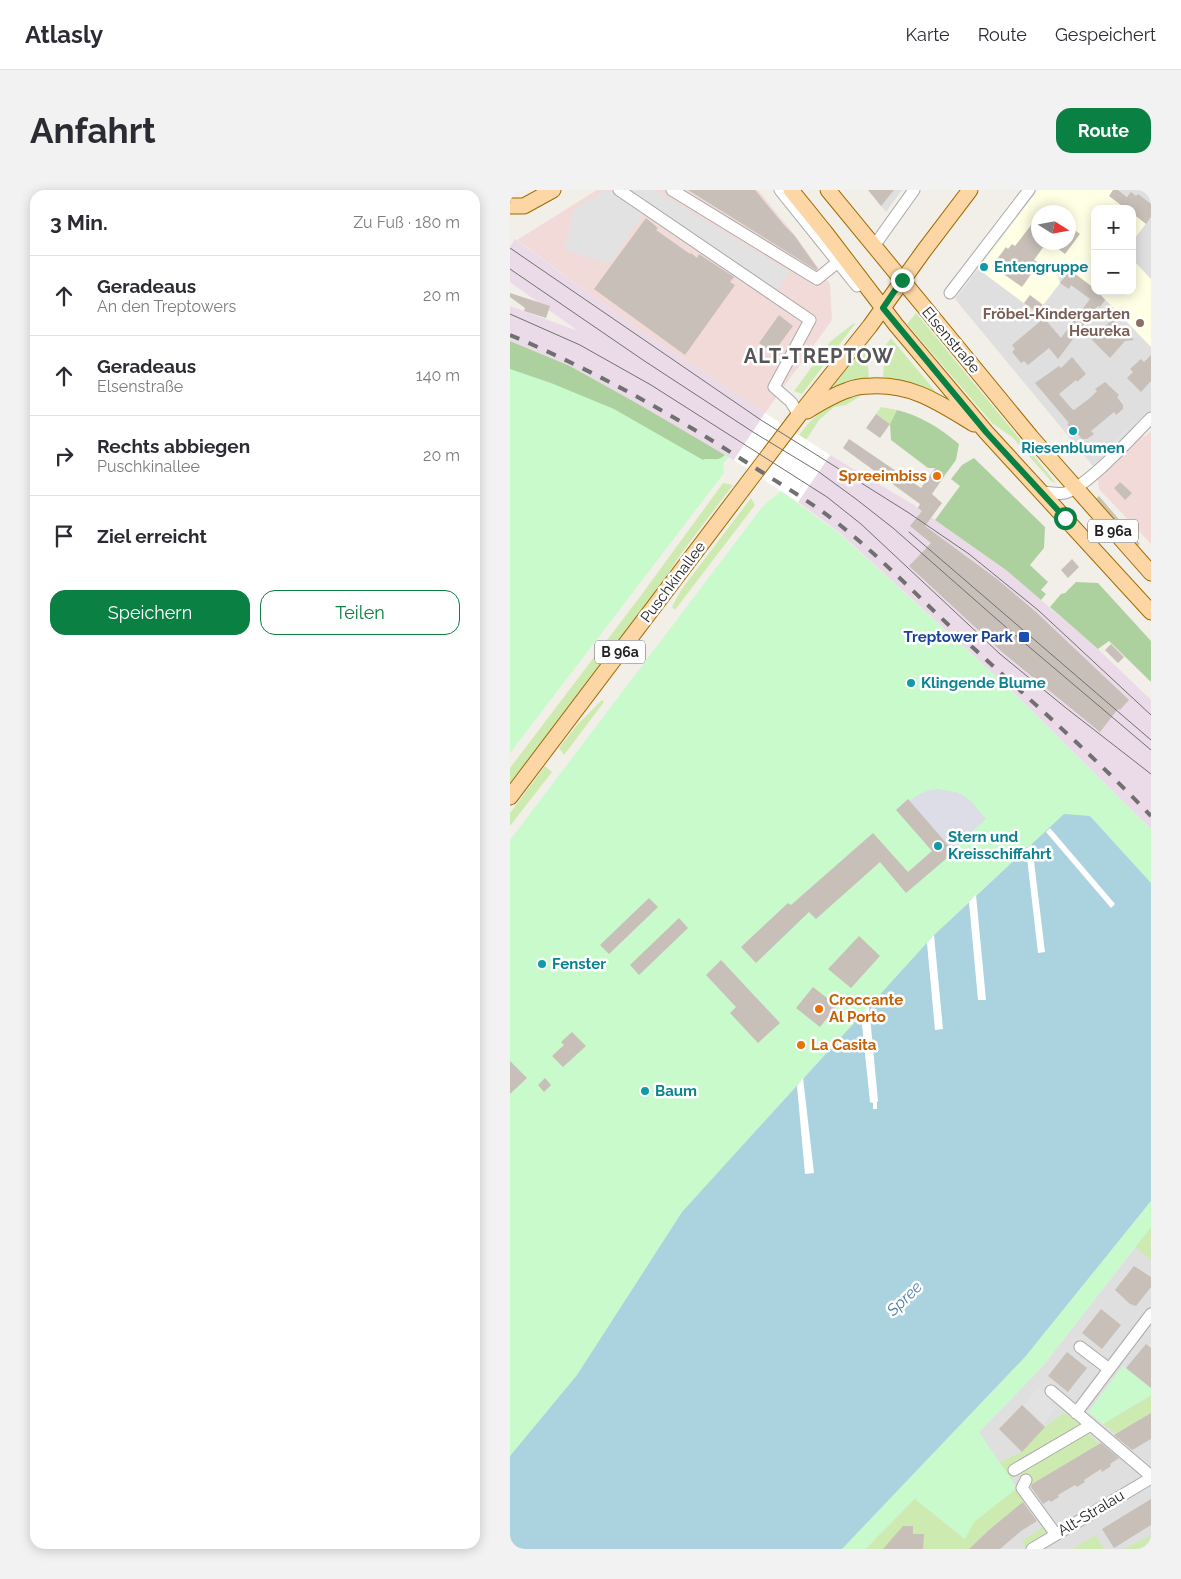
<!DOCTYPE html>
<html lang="de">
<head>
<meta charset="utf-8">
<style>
	:root { --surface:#fff; --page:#f2f2f3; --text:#2b2b33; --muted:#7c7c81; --line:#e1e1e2; --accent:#0b8043 }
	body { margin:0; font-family:Raleway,sans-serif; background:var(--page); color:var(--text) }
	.controls { position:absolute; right:15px; top:15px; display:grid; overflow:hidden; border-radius:10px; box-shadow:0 2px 12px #0003 }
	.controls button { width:45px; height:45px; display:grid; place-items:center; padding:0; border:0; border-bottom:1px solid var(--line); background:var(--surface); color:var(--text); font:25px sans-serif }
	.compass { position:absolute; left:521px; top:15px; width:45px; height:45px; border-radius:50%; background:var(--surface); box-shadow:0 2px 12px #0003; rotate:101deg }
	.stop { position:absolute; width:15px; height:15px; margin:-11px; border:4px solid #0b8043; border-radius:50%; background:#fff }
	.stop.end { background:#0b8043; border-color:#fff; box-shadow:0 1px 5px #0008 }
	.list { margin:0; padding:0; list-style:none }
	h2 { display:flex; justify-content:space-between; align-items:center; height:65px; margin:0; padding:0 20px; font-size:21px }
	h2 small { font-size:16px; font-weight:400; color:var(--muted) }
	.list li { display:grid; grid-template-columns:32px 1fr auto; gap:15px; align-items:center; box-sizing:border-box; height:80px; padding:0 20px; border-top:1px solid var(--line) }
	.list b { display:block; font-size:19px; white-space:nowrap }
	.list p { margin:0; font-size:16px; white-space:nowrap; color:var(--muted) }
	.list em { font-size:16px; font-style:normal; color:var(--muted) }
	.actions { display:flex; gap:10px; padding:15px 20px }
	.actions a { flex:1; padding:11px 0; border:1px solid var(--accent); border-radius:15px; text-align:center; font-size:18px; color:var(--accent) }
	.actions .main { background:var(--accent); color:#fff }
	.icon { flex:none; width:28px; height:28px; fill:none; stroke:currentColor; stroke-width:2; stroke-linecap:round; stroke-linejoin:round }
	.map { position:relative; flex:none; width:641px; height:1359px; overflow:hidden; border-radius:15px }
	header { display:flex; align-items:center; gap:30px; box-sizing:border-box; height:70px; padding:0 25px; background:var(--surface); border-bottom:1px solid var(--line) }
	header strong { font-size:24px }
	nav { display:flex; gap:28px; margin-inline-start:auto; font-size:18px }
	.intro { display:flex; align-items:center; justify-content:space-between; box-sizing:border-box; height:120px; padding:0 30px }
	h1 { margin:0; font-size:35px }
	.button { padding:12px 22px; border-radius:15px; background:var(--accent); color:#fff; font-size:18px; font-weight:700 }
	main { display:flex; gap:30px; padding:0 30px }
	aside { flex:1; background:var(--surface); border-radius:15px; box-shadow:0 2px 12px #0003 }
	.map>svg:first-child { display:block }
	.residential { fill:#e0dfdf; fill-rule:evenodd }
	.commercial { fill:#f2dad9 }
	.industrial { fill:#ebdbe8 }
	.education { fill:#ffffe5; fill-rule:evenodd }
	.construction { fill:#c7c7b4 }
	.grass { fill:#cdebb0 }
	.forest { fill:#add19e }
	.park { fill:#c8facc }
	.parking { fill:#e2e2e2 }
	.plaza { fill:#dddde8 }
	.water { fill:#aad3df }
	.pier { fill:#fff }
	.building { fill:#c7bfb8 }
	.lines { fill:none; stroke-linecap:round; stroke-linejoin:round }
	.minor-casing { stroke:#a9a9a9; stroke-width:13 }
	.major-casing { stroke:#a06b00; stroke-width:17 }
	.minor { stroke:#fff; stroke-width:11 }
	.major { stroke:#fcd6a4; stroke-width:15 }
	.tram { stroke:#707070; stroke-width:1 }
	.rail { stroke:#707070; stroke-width:4; stroke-dasharray:10 10; stroke-linecap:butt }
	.route { stroke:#0b8043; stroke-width:6 }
	.culture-dot { fill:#0f9aa8; stroke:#fff; stroke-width:2 }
	.education-dot { fill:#8d6e63; stroke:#fff; stroke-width:2 }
	.food-dot { fill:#e8710a; stroke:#fff; stroke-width:2 }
	.transit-dot { fill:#1a4fb4; stroke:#fff; stroke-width:2 }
	.labels { text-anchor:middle; stroke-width:5; stroke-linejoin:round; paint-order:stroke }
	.shield { fill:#fff; stroke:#646464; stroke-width:1 }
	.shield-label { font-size:14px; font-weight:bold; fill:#222 }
	.culture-label { font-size:15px; font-weight:bold; fill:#0d838f; stroke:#fff; text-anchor:start }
	.education-label { font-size:15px; font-weight:bold; fill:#785e54; stroke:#fff; text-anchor:end }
	.street-label { font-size:15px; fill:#222; stroke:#fff }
	.food-label { font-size:15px; font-weight:bold; fill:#c56008; stroke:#fff; text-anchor:start }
	.transit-label { font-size:15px; font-weight:bold; fill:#164399; stroke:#fff; text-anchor:end }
	.water-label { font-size:16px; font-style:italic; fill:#4a7aab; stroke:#fff }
	.district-label { font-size:20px; font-weight:bold; letter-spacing:1px; fill:#555; stroke:#fff }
</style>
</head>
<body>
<header>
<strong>Atlasly</strong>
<nav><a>Karte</a><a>Route</a><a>Gespeichert</a></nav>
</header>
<div class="intro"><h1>Anfahrt</h1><a class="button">Route</a></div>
<main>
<aside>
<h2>3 Min.<small>Zu Fuß · 180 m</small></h2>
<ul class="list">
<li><svg class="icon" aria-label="ahead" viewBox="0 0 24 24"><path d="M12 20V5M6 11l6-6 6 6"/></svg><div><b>Geradeaus</b><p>An den Treptowers</p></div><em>20 m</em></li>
<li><svg class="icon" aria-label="ahead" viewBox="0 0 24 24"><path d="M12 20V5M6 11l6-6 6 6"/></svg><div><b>Geradeaus</b><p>Elsenstraße</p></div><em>140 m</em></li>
<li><svg class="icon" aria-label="right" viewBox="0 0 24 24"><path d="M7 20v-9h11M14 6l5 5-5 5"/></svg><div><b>Rechts abbiegen</b><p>Puschkinallee</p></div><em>20 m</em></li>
<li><svg class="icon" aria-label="arrive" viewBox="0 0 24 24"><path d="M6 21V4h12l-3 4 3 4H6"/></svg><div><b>Ziel erreicht</b></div></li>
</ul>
<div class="actions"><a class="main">Speichern</a><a>Teilen</a></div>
</aside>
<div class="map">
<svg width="641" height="1359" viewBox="0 0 641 1359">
	<rect width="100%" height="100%" fill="#f2efe9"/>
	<!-- residential -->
	<path class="residential" d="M358 0H392L376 22Z
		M528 0H641V221L583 276 445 109ZM585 19H622V101H585ZM528 22H558V52H528Z
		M641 1037V1359H355L532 1177Z"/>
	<!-- commercial -->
	<path class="commercial" d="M87 0H248L287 48 320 94 322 130 255 223 114 129 7 50Z
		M641 241V354L589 299 588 288 630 247 635 246Z"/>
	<!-- industrial -->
	<path class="industrial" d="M5 49 114 129 255 223 224 270 199 257 130 215 60 176 0 151V116L68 141 0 92V57Z
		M320 265 404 315 496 380 588 459 641 510V639L501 500 330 343 288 312Z"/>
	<!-- education -->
	<path class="education" d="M528 0H608L641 25V27L622 52V19H585V99L560 80 547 83 550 93 527 123 468 79ZM528 22H558V52H528Z
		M622 69 641 89V157L587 101H622Z"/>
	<!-- construction -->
	<path class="construction" d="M589 306 630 354 620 363 578 316Z"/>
	<!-- grass -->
	<path class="grass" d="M406 123 546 293 541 291 502 247 483 234 397 134Z
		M344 133 345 134 292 204 284 201 321 151Z
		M381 148 426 202V203L399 192 373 187 375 156Z
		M356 156 359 188 324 196V194Z
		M355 203 336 215 324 217 309 230 296 250 289 245C309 219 323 210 355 203Z
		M371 217 387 220 380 234 366 224Z
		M213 293 223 295 173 361 140 410 0 595V578L132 404Z
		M241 308 245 315 165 420 162 417 171 400Z
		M92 510 94 512 54 565 49 558 67 535Z
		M35 576 42 582 0 636V623Z
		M641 1037V1055L639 1057 641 1059V1070L625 1057Z
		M641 1206V1223L606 1244 593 1234Z
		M555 1222 580 1243 578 1244 590 1254 519 1296 511 1284 501 1289 490 1272 512 1262 535 1237Z
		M507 1298 516 1310 480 1339 462 1356 463 1359H356L405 1309 454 1349 464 1332Z
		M535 1336 537 1342 515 1356 512 1351Z
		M585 1345 594 1359H563Z
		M641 1345V1359H614Z"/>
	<!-- forest -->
	<path class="forest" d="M0 151 60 176 130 215 215 265C208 273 201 267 193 270L0 225Z
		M387 220C411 226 430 238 449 254L446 270 435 285 425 278H418L381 250 380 234Z
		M464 268 535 337 534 358 520 375 538 392 531 400 536 404 531 410 496 380 425 330 450 296 441 289 452 275Z
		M566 392 588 393 641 451V492L599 451 588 459 540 417 551 404 555 403Z"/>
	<!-- park -->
	<path class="park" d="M0 179 41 193 104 219 193 270C201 267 208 273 215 265L219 267 213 274 214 283 0 563Z
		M271 301 330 344 501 500 641 639V693L580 626 540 638 466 705 424 745 290 892 172 1022 67 1185 0 1266V650L253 316Z
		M641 1011V1037L532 1177 469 1242 507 1298 464 1332 455 1349 405 1309 414 1299 355 1359H332L515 1167Z
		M613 1176 641 1198V1205L593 1234 578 1222Z"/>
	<!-- parking -->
	<path class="parking" d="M96 0 99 3 116 0H145L280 82 262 109 134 22 100 74 55 60 63 20Z
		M624 232H629L592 268V263Z
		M528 1197 543 1209 540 1213 546 1218 534 1233 513 1216Z"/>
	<!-- plaza -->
	<path class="plaza" d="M428 599 446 602 456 607 462 612 476 629 442 660 399 611 410 604 419 600Z"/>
	<!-- water -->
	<path class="water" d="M554 624 580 626 641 693V1011L515 1167 332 1359H0V1266L67 1185 172 1022 424 745Z"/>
	<!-- pier -->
	<path class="pier" d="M255 223 320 265 288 312 224 270Z
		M540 638 605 714 601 718 536 642Z
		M522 655 535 762 528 763 516 659Z
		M466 705 476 810H468L459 712Z
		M424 745 433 839 425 840 417 753Z
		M359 816 368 911 367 912V919H363V913L360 912 351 825Z
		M293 888 304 983 295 984 287 896Z"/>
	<!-- building -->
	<path class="building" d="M178 0H245L274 35 284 45 308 79 306 80Z
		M358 0H384L371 16Z
		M603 0H608L617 7 621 2 626 6 628 4 641 14V27L636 34 622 23V19H616L599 6Z
		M528 26V52H537L524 70 529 73 512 97 482 76 496 57 498 59 502 54 505 56Z
		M136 28 148 38 146 40 180 64 181 63 187 68 189 64 224 87 220 92 225 95 175 165 84 99Z
		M558 35 570 44 555 64 539 52H558Z
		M560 80 585 99V101H587L595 110 590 117 588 116 548 169 539 158 518 175 514 171 511 173 502 162 505 159 502 155 534 128 551 148 580 109 561 95 559 99 550 93Z
		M0 103 40 116 36 128 14 121 15 118 0 107Z
		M520 105 533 115 527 123 514 113Z
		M269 125 283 136 263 163 249 153Z
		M603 129 624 150 615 151 600 168 581 149Z
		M641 165V191L631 202 617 188 623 182 620 179 631 169 634 172Z
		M562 167 576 184 567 192 566 190 549 204 562 219 564 220 580 208 587 201 585 199 595 192 609 205 607 207 613 215V219L606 225 604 222 581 241 584 244 577 249H572L565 241 564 242 557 234 559 233 525 193 549 176 551 178Z
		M366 224 380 234 370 248 356 238Z
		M339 249 411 298 425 278 435 285 422 304 432 313 415 336 487 389 526 422 619 510 610 520 608 519 590 542 492 462 399 376 421 353 400 336 412 321 408 318 410 314 333 258Z
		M610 292 622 303 615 310 604 298Z
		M562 369 569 377 558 388 551 380Z
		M601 454 614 467 608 473 595 460Z
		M398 609 444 662 396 703 370 672 306 729 299 722 246 773 231 757 278 713 281 715 363 643 398 682 422 661 386 620Z
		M139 708 148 717 99 764 90 755Z
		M169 728 178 738 129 785 120 775Z
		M349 746 370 766 341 798 318 779Z
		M211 770 270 833 248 853 220 823 226 817 196 785Z
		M303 797 327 816 310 837 286 818Z
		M62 842 76 856 53 877 42 866 54 855 51 852Z
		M0 871 17 888 0 904Z
		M35 888 41 895 34 902 28 895Z
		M624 1076 641 1087V1097L626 1116 620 1114 605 1100Z
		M591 1119 611 1135 592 1159 572 1143Z
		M636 1154 641 1158V1198L616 1178Z
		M557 1162 577 1178 558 1202 538 1186Z
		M512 1215 535 1237 512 1262 489 1239Z
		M641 1223V1249L624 1259 622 1260 604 1245Z
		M591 1253 609 1268 600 1274 601 1276 592 1282 591 1279 574 1290 575 1292 567 1297 565 1295 548 1305 549 1307 541 1312 539 1310 533 1314 521 1297 522 1294Z
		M641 1309V1335L604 1358 592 1339Z
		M513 1312 527 1331 511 1341 490 1359H459L479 1340Z
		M393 1336H403V1344H414L413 1359H373Z"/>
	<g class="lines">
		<defs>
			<path id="minor" d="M109 0 300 130 264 197 281 212 289 225
				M162 0 307 89 334 67
				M270 0 347 96
				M364 56 404 0
				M440 103 519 0
				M531 302C538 302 548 305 555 303 578 296 622 247 641 228
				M570 1157 599 1179
				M541 1201 641 1286
				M566 1223 641 1124
				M504 1280 581 1235
				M516 1290 512 1298 542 1339 545 1345
				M522 1359 641 1288"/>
			<path id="major" d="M281 0 315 42 386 135 476 242 641 422
				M318 0 521 247 641 383
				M0 16H14L43 0
				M297 221C310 213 323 205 338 200 345 197 353 196 361 196 403 194 429 213 464 234
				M0 607 289 225 360 136 413 62 460 0"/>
		</defs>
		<!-- minor casing -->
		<use href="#minor" class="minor-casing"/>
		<!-- major casing -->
		<use href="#major" class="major-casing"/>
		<!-- minor -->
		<use href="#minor" class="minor"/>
		<!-- major -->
		<use href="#major" class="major"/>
		<!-- tram -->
		<path class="tram" d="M0 58 251 230 399 323 459 364 528 420 641 525
			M0 79 133 170 243 242 309 282 346 309 383 338 498 439 641 560
			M0 124 70 155 141 195 317 307 351 334 490 464 556 518 641 584
			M399 342 641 550"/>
		<!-- rail -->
		<path class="rail" d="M0 145C83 180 160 223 236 272 267 292 300 311 330 335 375 371 415 414 458 453 520 510 583 565 641 626"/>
	</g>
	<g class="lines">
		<!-- route -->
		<path class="route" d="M392 90 373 118 476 242 555 328"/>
	</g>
	<!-- markers -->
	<g class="culture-dot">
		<circle cx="474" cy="77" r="5"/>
		<circle cx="563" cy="241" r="5"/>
		<circle cx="401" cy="493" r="5"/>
		<circle cx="428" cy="656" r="5"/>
		<circle cx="32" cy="774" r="5"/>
		<circle cx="135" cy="901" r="5"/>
	</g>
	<circle class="education-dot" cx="630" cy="133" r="5"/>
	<g class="food-dot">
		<circle cx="427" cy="286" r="5"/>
		<circle cx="309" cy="819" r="5"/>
		<circle cx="291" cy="855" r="5"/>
	</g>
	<rect class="transit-dot" x="508" y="441" width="12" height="12" rx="2.5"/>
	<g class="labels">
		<!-- shield labels -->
		<g class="shield">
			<rect x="578" y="329.5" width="50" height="23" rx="4"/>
			<rect x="85" y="450.5" width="50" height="23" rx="4"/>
		</g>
		<g class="shield-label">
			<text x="603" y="346">B 96a</text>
			<text x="110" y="467">B 96a</text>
		</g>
		<!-- culture labels -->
		<g class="culture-label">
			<text x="484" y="82">Entengruppe</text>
			<text x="563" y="263" text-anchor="middle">Riesenblumen</text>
			<text x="411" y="498">Klingende Blume</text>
			<text x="438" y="652">Stern und<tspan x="438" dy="17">Kreisschiffahrt</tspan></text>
			<text x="42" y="779">Fenster</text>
			<text x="145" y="906">Baum</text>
		</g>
		<!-- education labels -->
		<g class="education-label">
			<text x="620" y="129">Fröbel-Kindergarten<tspan x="620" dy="17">Heureka</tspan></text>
		</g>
		<!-- street labels -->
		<g class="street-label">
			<text transform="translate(441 150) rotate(50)" y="5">Elsenstraße</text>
			<text transform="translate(163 392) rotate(-53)" y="5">Puschkinallee</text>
			<text transform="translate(581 1323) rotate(-31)" y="5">Alt-Stralau</text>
		</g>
		<!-- food labels -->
		<g class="food-label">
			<text x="417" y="291" text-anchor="end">Spreeimbiss</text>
			<text x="319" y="815">Croccante<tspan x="319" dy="17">Al Porto</tspan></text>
			<text x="301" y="860">La Casita</text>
		</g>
		<!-- transit labels -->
		<g class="transit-label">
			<text x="503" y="452">Treptower Park</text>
		</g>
		<!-- water labels -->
		<g class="water-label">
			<text transform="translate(394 1108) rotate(-44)" y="6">Spree</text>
		</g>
		<!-- district labels -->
		<g class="district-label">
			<text x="309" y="173">ALT-TREPTOW</text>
		</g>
	</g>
</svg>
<div class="controls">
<button>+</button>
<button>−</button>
</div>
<svg class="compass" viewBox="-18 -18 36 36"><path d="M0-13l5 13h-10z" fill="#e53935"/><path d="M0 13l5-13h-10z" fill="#7c7c81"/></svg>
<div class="stop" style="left:555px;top:328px"></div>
<div class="stop end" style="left:392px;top:90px"></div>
</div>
</main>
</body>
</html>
